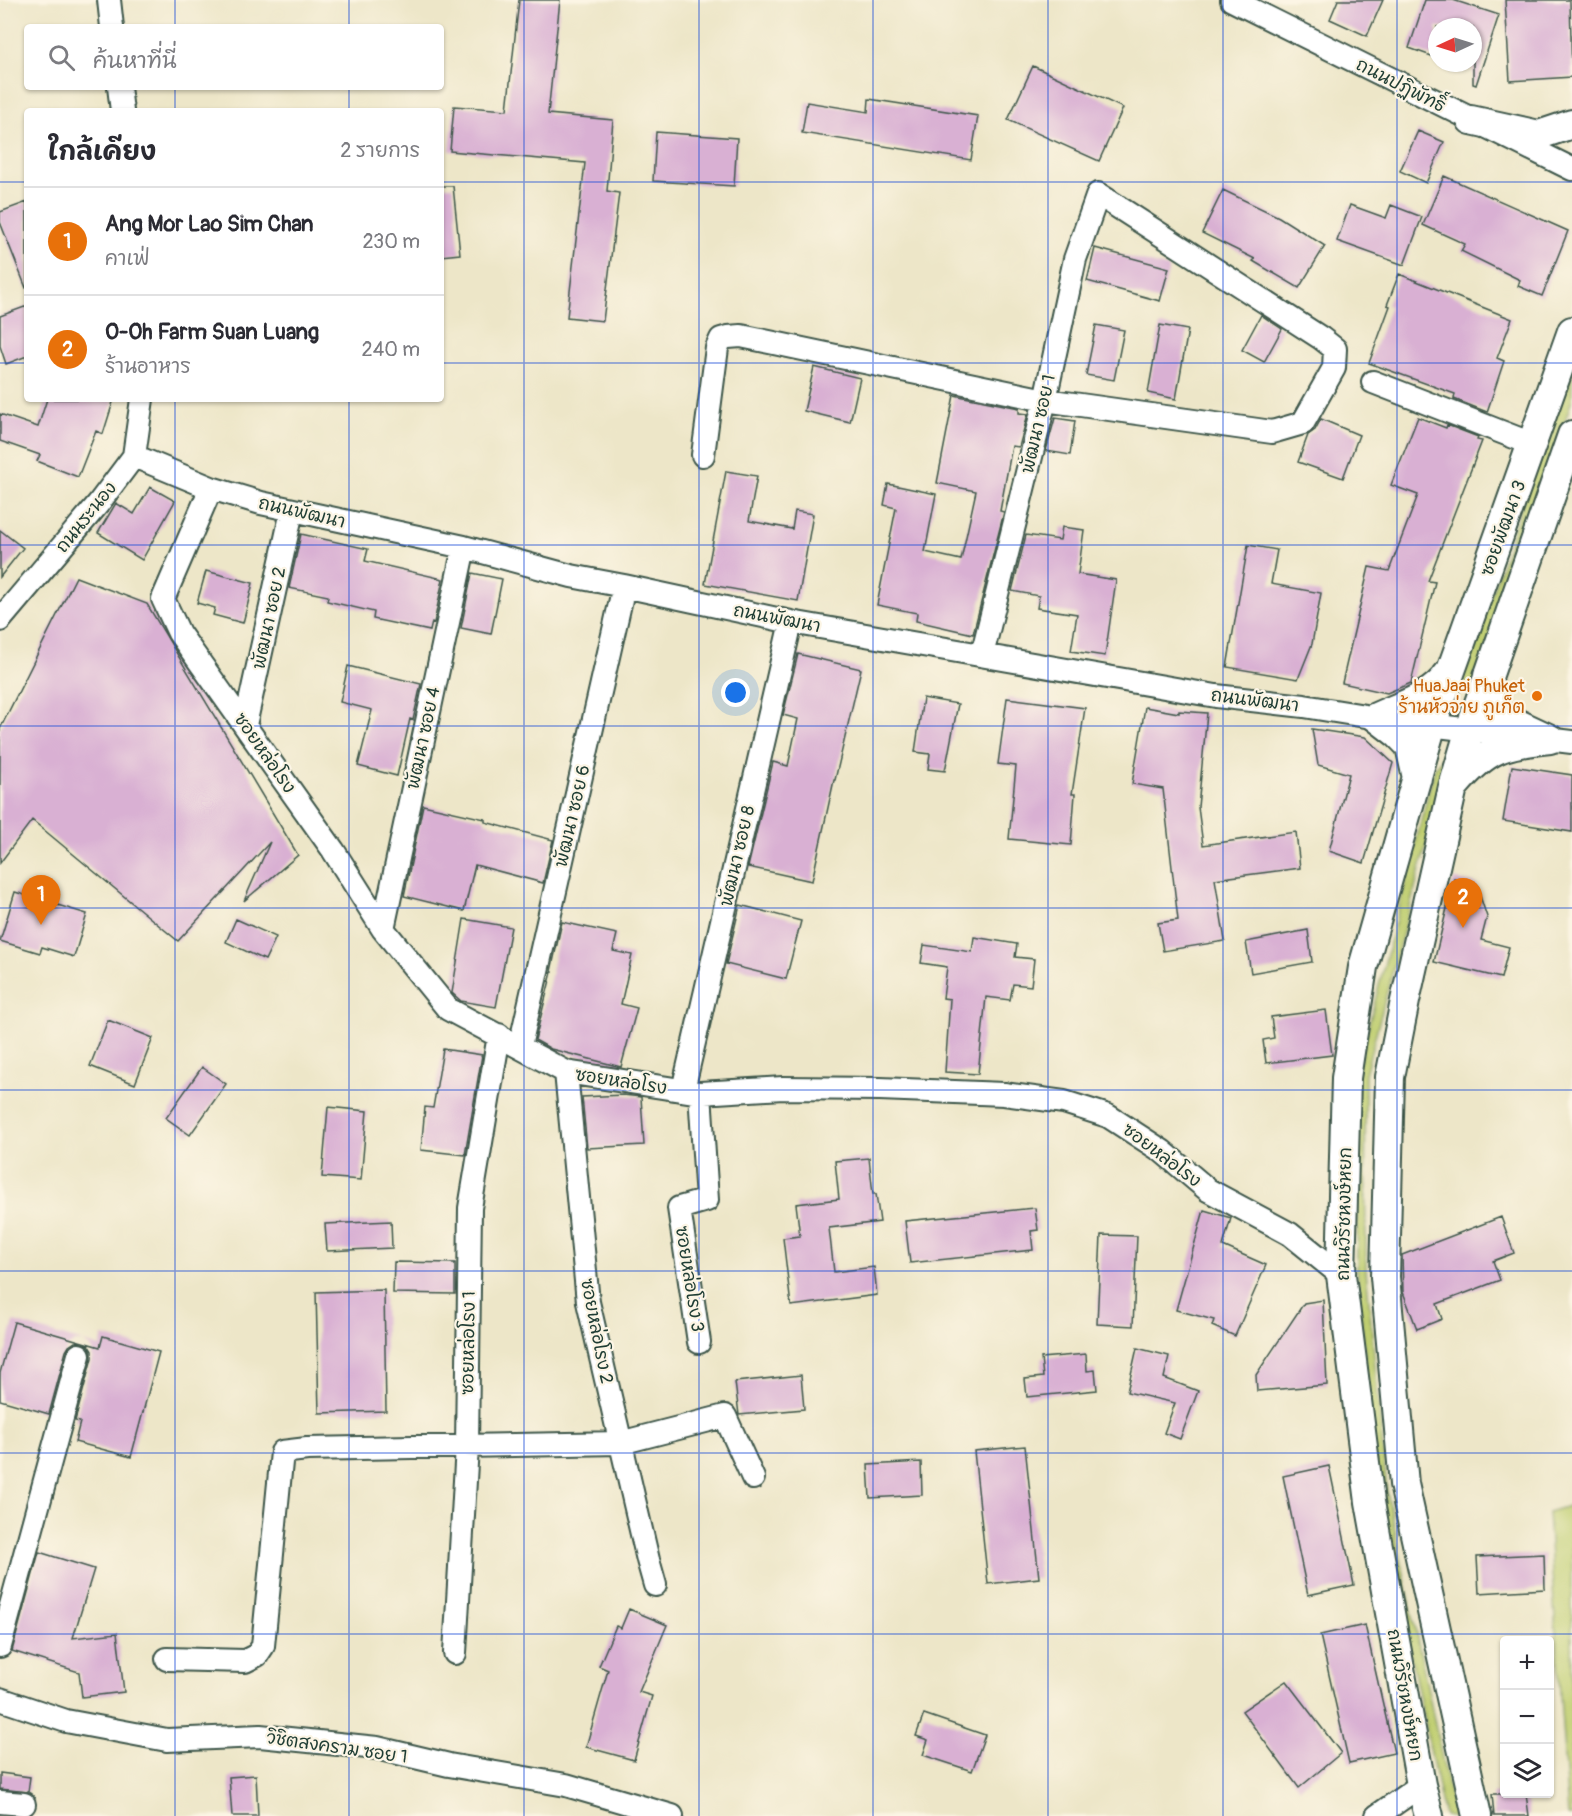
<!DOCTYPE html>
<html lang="th">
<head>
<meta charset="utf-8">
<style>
	:root { --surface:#fff; --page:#f7f7f7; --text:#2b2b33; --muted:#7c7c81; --line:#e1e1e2; --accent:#2563eb }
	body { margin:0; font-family:Pangolin,"Playpen Sans Thai",sans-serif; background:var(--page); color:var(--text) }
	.controls { position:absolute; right:18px; bottom:18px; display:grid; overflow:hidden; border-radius:6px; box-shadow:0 2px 4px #0004 }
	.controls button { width:54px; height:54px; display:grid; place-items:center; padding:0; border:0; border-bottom:2px solid var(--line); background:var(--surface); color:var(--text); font:30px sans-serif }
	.compass { position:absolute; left:1428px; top:18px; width:54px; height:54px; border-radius:50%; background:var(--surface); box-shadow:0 2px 4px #0004; rotate:266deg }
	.you { position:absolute; left:736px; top:693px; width:21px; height:21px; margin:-15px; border:4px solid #fff; border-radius:50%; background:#1a73e8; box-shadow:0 0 0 9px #1a73e833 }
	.badge { display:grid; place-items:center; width:39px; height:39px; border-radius:50%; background:var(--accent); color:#fff; font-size:20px; font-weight:700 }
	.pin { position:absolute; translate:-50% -50px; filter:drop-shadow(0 2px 3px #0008) }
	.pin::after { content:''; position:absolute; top:32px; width:21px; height:18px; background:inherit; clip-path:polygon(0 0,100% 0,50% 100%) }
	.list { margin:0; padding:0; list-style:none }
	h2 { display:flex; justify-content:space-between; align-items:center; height:78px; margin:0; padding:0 24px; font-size:26px }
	h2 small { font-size:20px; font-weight:400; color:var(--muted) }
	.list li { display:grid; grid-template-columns:39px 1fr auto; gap:18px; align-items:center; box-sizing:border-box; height:108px; padding:0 24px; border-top:2px solid var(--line) }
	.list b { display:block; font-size:22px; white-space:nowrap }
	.list p { margin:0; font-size:20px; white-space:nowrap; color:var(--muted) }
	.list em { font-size:20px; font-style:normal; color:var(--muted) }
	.icon { flex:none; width:33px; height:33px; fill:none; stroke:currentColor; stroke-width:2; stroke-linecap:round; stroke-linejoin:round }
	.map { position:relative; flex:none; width:1572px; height:1816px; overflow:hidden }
	.search { position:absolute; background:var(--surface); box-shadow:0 2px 4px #0004; left:24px; top:24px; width:420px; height:66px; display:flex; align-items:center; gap:15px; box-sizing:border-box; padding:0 21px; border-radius:6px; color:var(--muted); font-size:22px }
	.panel { position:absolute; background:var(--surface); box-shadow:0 2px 4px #0004; left:24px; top:108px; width:420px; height:294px; border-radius:6px }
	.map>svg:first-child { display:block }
	.green { fill:#bfce70; stroke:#6f8652; stroke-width:1.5 }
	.building { fill:#d9b0d3 }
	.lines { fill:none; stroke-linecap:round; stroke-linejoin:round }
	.minor-casing { stroke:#3e564a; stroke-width:26 }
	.major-casing { stroke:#3e564a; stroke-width:32 }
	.minor { stroke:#fff; stroke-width:22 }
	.major { stroke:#fff; stroke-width:28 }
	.grid { fill:none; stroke:#1d4ed8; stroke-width:1.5; stroke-opacity:0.55 }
	.food-dot { fill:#e8710a; stroke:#fcf5e5; stroke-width:2 }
	.labels { text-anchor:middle; stroke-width:4.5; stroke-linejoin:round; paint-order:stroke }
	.street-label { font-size:18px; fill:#1f3d34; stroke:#fcf5e5 }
	.food-label { font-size:18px; fill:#c56008; stroke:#fcf5e5; text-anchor:end }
</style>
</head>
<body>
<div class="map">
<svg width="1572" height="1816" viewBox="0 0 1572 1816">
	<rect width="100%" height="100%" fill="#fcf5e5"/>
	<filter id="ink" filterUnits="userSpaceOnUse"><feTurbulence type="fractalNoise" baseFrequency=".0167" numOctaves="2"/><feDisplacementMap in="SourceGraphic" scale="12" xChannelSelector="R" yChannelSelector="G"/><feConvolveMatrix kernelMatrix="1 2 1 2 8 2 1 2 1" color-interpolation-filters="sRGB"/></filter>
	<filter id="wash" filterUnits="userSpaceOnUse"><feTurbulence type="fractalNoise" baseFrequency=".008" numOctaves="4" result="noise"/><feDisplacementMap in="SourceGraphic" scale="24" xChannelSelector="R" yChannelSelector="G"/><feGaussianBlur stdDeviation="1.35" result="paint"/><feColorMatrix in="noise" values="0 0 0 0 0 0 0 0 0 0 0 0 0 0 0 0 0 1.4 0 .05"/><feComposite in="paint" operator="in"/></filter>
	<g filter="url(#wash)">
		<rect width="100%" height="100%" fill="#ede6c8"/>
		<!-- green -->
		<path class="green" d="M1572 357V400L1476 683 1467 687 1463 678Z
			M1440 761 1445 762 1447 769 1365 1074 1366 1270 1387 1492 1454 1816H1444L1377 1494 1357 1270V1071L1435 767Z
			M1572 1505V1816H1568L1548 1512Z"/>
		<g id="blocks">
			<!-- building -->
			<path class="building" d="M519 0H560L548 114 613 120 607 191 619 193 603 321 567 317 585 163 450 151 454 106 507 110Z
				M1338 0H1383L1367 36 1330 19Z
				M1425 0H1453L1499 15 1476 85 1473 84V27H1437V58L1409 48Z
				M1505 0H1570L1572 77 1510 81Z
				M1033 66 1123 108 1099 161 1008 120Z
				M869 99 978 116 971 160 802 133 807 102 868 112Z
				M1418 131 1444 142 1426 183 1400 171Z
				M656 132 737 138 734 186 653 181Z
				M1444 176 1568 231 1542 296 1518 286 1520 280 1461 251 1465 244 1423 225Z
				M441 186H453L460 254 441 256Z
				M1223 190 1279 217 1325 246 1299 288 1253 261 1255 259 1202 233Z
				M27 202V287L26 288 0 222V212Z
				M1350 205 1386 218 1391 205 1422 217 1404 265 1337 241Z
				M1095 248 1169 268 1160 301 1087 281Z
				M1399 274 1512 319 1497 358 1504 361 1487 412 1454 399 1455 394 1369 363 1390 306 1387 305Z
				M27 306V356L6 364 0 346V316Z
				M1261 315 1282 329 1264 362 1242 350Z
				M1096 325 1124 330 1114 380 1086 375Z
				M1160 325 1188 330 1176 399 1148 393Z
				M814 367 860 378 850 422 804 411Z
				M954 395 1019 408V413L1028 414 1019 447 1012 446 1000 511 1004 512 973 634 916 621 917 613 877 605 896 508 884 505 888 484 936 494 925 552 961 560 976 491 937 483Z
				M47 399H114L103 434 96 431 78 477 37 461 40 455 0 441V414L38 427Z
				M1418 417 1446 428 1447 425 1478 437 1477 440 1482 441 1428 581 1435 582 1411 683 1387 693 1342 683 1369 567 1389 571 1418 495 1391 485Z
				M1055 418 1075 421 1070 455 1046 451Z
				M1321 419 1359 435 1343 478 1298 462 1308 435 1315 430Z
				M726 471 757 476 749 521 792 529 795 511 813 514 798 601 705 584Z
				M150 487 175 501 142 560 98 533 116 503 134 514Z
				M1062 527 1084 530 1078 574 1116 580 1105 656 1071 651 1077 614 1037 608 1039 596 1012 591 1026 535 1060 540Z
				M0 530 23 548 0 577Z
				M301 534 368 549 365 561 443 579 434 623 432 622 430 631 373 619 374 612 327 601 328 596 289 588Z
				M1248 545 1277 550 1271 584 1321 593 1312 644 1298 679 1227 667Z
				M206 571 253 583 243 623 213 615 215 608 197 603Z
				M472 573 502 579 491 634 461 628Z
				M76 577 147 604 298 855 244 901 270 842 178 941 32 820 0 863V729Z
				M798 654 861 669 835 780H834L812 881 748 867 773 762 788 766 798 719 783 715Z
				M348 666 421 684 413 720 410 719 397 776 358 766 372 710 340 702Z
				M923 698 958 704 945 771 928 769 930 754 915 752Z
				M1007 698 1085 708 1072 794H1075L1071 845 1009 839 1016 766 998 764Z
				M1145 707 1179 713V711L1207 713 1198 807 1203 845 1296 832 1300 868 1215 879 1225 941 1163 951 1158 923 1178 920 1163 789 1132 784Z
				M1312 729 1365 737 1393 763 1364 863 1329 851 1349 774 1318 765Z
				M1512 766 1572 775V832L1503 821Z
				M423 805 485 819V822L553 840 543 883 475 865 464 911 404 896Z
				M1454 879 1476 884 1487 917 1481 940 1509 947 1501 978 1434 962Z
				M15 892 87 914 74 957 42 947 40 953 0 941Z
				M740 905 801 921 786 979 726 964Z
				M236 919 276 937 265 960 226 942Z
				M464 919 511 927 496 1007 461 1001 452 993Z
				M562 922 617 934 613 951 632 955 621 1004 637 1008 621 1067 551 1049 535 1040 552 972 551 971Z
				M1308 930 1312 962 1251 973 1246 942Z
				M974 937 1017 944 1015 957 1034 959 1031 986 1013 984 1010 1000 986 997 978 1074 945 1072 950 999 943 998 947 967 921 963 924 945 972 952Z
				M1326 1010 1332 1055 1266 1063 1263 1040 1274 1038 1271 1017Z
				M108 1020 153 1038 135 1084 90 1066Z
				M443 1049 482 1055 465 1155 421 1150 425 1107 433 1108Z
				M202 1067 226 1084 190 1135 166 1118Z
				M623 1095 641 1097 644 1145 587 1148 582 1097Z
				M328 1107 367 1111 361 1180 322 1177Z
				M869 1158 873 1194H876L880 1222 829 1228 834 1272 874 1267 877 1295 791 1306 783 1238 800 1236 796 1204 839 1199 835 1161Z
				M1035 1208 1038 1230 1031 1231 1033 1250 910 1263 905 1221Z
				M1204 1210 1231 1218 1223 1246 1266 1265 1235 1336 1212 1326 1214 1320 1176 1310Z
				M1501 1217 1514 1253 1493 1261 1500 1280 1437 1304 1442 1319 1417 1329 1403 1292 1402 1255Z
				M391 1221 392 1248 327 1251 325 1224Z
				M1101 1235 1137 1236 1133 1326 1097 1324Z
				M394 1262 455 1263V1294L393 1293Z
				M384 1290 386 1411 319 1413 316 1292Z
				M1323 1300 1327 1385 1257 1391 1256 1375 1304 1303Z
				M14 1322 100 1347 103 1336 159 1352 131 1457 75 1442 80 1422 75 1421 92 1358V1351L89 1346 83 1342H75L69 1346 66 1351 49 1414 0 1400V1373Z
				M1137 1348 1169 1356 1164 1378 1198 1391 1180 1439 1164 1433 1175 1403 1127 1392Z
				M1086 1354 1087 1371 1095 1370 1097 1390 1027 1397 1025 1379 1043 1377 1041 1358Z
				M801 1375 804 1409 739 1415 735 1382Z
				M1025 1446 1039 1578 988 1584 974 1451Z
				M921 1462 922 1495 870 1498 868 1465Z
				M1329 1466 1354 1585 1308 1595 1283 1476Z
				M39 1552 94 1569 73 1638 117 1633 124 1692 82 1697 79 1672 12 1651Z
				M1544 1554 1545 1589 1479 1593 1477 1557Z
				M629 1609 667 1625 639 1692 652 1696 634 1760 586 1747 608 1670 599 1666 616 1626 621 1628Z
				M1365 1625 1394 1753 1349 1763 1320 1635Z
				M1286 1681 1341 1753 1299 1788 1242 1711Z
				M924 1714 985 1735 972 1771 923 1755 928 1740 916 1736Z
				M0 1773 30 1777 28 1792 0 1789Z
				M256 1775 258 1816H232L229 1777Z
				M1492 1794H1526L1529 1816H1494Z"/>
		</g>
	</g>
	<g filter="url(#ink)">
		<use href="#blocks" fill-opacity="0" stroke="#3e564a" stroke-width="1.5"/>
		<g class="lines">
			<defs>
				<path id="minor" d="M109 0 112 27
					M1232 0 1572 169
					M119 87 122 111
					M1373 382 1532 444
					M703 455 717 348 721 339 728 337 741 336 1045 400 1272 432 1303 423 1334 368 1335 349 1321 338 1098 194 1075 259 1045 400 982 655
					M134 456 211 488 261 503 464 547 571 576 624 586 791 622 1216 696 1304 706 1396 721 1572 742
					M211 488 163 599 179 633 333 850 383 929 448 1009 566 1072 700 1093 783 1088 880 1089 1004 1094 1064 1102 1108 1116 1162 1151 1208 1190 1290 1234 1341 1275
					M0 620 98 504 134 456 142 399
					M245 725 292 511
					M383 929 464 547
					M520 1046 624 586
					M566 1072 588 1302 648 1560 655 1585
					M683 1090 791 622
					M699 1342 679 1208 707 1200 700 1093
					M0 1646 79 1355
					M455 1653 467 1446 470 1208 499 1035
					M167 1659 245 1661 257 1655 263 1646 282 1452 307 1449 620 1443 725 1416 753 1478
					M0 1699 66 1721 167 1740 260 1736 377 1748 449 1765 566 1785 672 1816
					M0 1802 24 1804
					M1377 1816 1421 1785"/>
				<path id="major" d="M1471 120 1539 135 1572 124
					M1488 676 1490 703 1499 715 1548 738
					M1417 778 1410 746 1398 734 1376 717C1402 705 1431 698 1448 674
					M1456 784C1488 747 1503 744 1550 739
					M1429 1816 1421 1785 1370 1502 1341 1275 1346 1078 1363 967 1432 724 1572 331
					M1477 1816 1404 1484 1385 1277 1390 1077 1405 1001 1453 787 1470 729 1572 435"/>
			</defs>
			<!-- minor casing -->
			<use href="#minor" class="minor-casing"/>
			<!-- major casing -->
			<use href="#major" class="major-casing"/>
			<!-- minor -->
			<use href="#minor" class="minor"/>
			<!-- major -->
			<use href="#major" class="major"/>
		</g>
	</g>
	<!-- grid -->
	<path class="grid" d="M175 0V27M349 0V27M524 0V1816M699 0V1816M873 0V1816M1048 0V1816M1223 0V1816M1397 0V1816M175 87V111M349 87V111M0 182H27M441 182H1572M0 363H27M441 363H1572M175 399V1816M349 399V1816M0 545H1572M0 726H1572M0 908H1572M0 1090H1572M0 1271H1572M0 1453H1572M0 1634H1572"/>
	<!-- markers -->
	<circle class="food-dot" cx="1537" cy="696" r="6"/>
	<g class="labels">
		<!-- street labels -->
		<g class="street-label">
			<text transform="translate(1401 85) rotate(27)" y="6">ถนนปฏิพัทธิ์</text>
			<text transform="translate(1038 424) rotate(-77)" y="6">พัฒนา ซอย 1</text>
			<text transform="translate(302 512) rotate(13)" y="6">ถนนพัฒนา</text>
			<text transform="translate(86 517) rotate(-51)" y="6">ถนนระนอง</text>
			<text transform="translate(1503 528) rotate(-70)" y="6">ซอยพัฒนา 3</text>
			<text transform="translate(269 618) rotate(-78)" y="6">พัฒนา ซอย 2</text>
			<text transform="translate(777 618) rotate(11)" y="6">ถนนพัฒนา</text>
			<text transform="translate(1255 700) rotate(7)" y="6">ถนนพัฒนา</text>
			<text transform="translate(423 738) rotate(-78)" y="6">พัฒนา ซอย 4</text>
			<text transform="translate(265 753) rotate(55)" y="6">ซอยหล่อโรง</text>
			<text transform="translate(572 816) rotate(-77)" y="6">พัฒนา ซอย 6</text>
			<text transform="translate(737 856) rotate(-77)" y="6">พัฒนา ซอย 8</text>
			<text transform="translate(621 1081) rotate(9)" y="6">ซอยหล่อโรง</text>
			<text transform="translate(1162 1155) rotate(37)" y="6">ซอยหล่อโรง</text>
			<text transform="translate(1344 1214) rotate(-89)" y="6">ถนนวิรัชหงษ์หยก</text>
			<text transform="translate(690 1279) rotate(81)" y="6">ซอยหล่อโรง 3</text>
			<text transform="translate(597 1331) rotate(79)" y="6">ซอยหล่อโรง 2</text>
			<text transform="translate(468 1343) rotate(-89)" y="6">ซอยหล่อโรง 1</text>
			<text transform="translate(1405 1695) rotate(80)" y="6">ถนนวิรัชหงษ์หยก</text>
			<text transform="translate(337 1747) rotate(8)" y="6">วิชิตสงคราม ซอย 1</text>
		</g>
		<!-- food labels -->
		<g class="food-label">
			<text x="1525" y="692">HuaJaai Phuket<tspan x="1525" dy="21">ร้านหัวจ่าย ภูเก็ต</tspan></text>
		</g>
	</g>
</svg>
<div class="controls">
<button>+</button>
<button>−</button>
<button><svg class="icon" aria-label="layers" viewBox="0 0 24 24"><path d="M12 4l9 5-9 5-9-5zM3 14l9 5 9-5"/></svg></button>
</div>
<svg class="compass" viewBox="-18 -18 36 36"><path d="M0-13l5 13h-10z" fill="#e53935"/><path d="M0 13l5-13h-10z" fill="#7c7c81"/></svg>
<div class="you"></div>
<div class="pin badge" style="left:41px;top:925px;background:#e8710a">1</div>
<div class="pin badge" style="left:1463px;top:928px;background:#e8710a">2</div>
<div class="search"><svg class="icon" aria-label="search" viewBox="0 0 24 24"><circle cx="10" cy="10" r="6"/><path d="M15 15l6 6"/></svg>ค้นหาที่นี่</div>
<section class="panel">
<h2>ใกล้เคียง<small>2 รายการ</small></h2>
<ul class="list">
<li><span class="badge" style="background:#e8710a">1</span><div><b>Ang Mor Lao Sim Chan</b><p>คาเฟ่</p></div><em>230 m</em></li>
<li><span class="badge" style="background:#e8710a">2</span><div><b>O-Oh Farm Suan Luang</b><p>ร้านอาหาร</p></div><em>240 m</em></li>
</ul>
</section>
</div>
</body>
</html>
